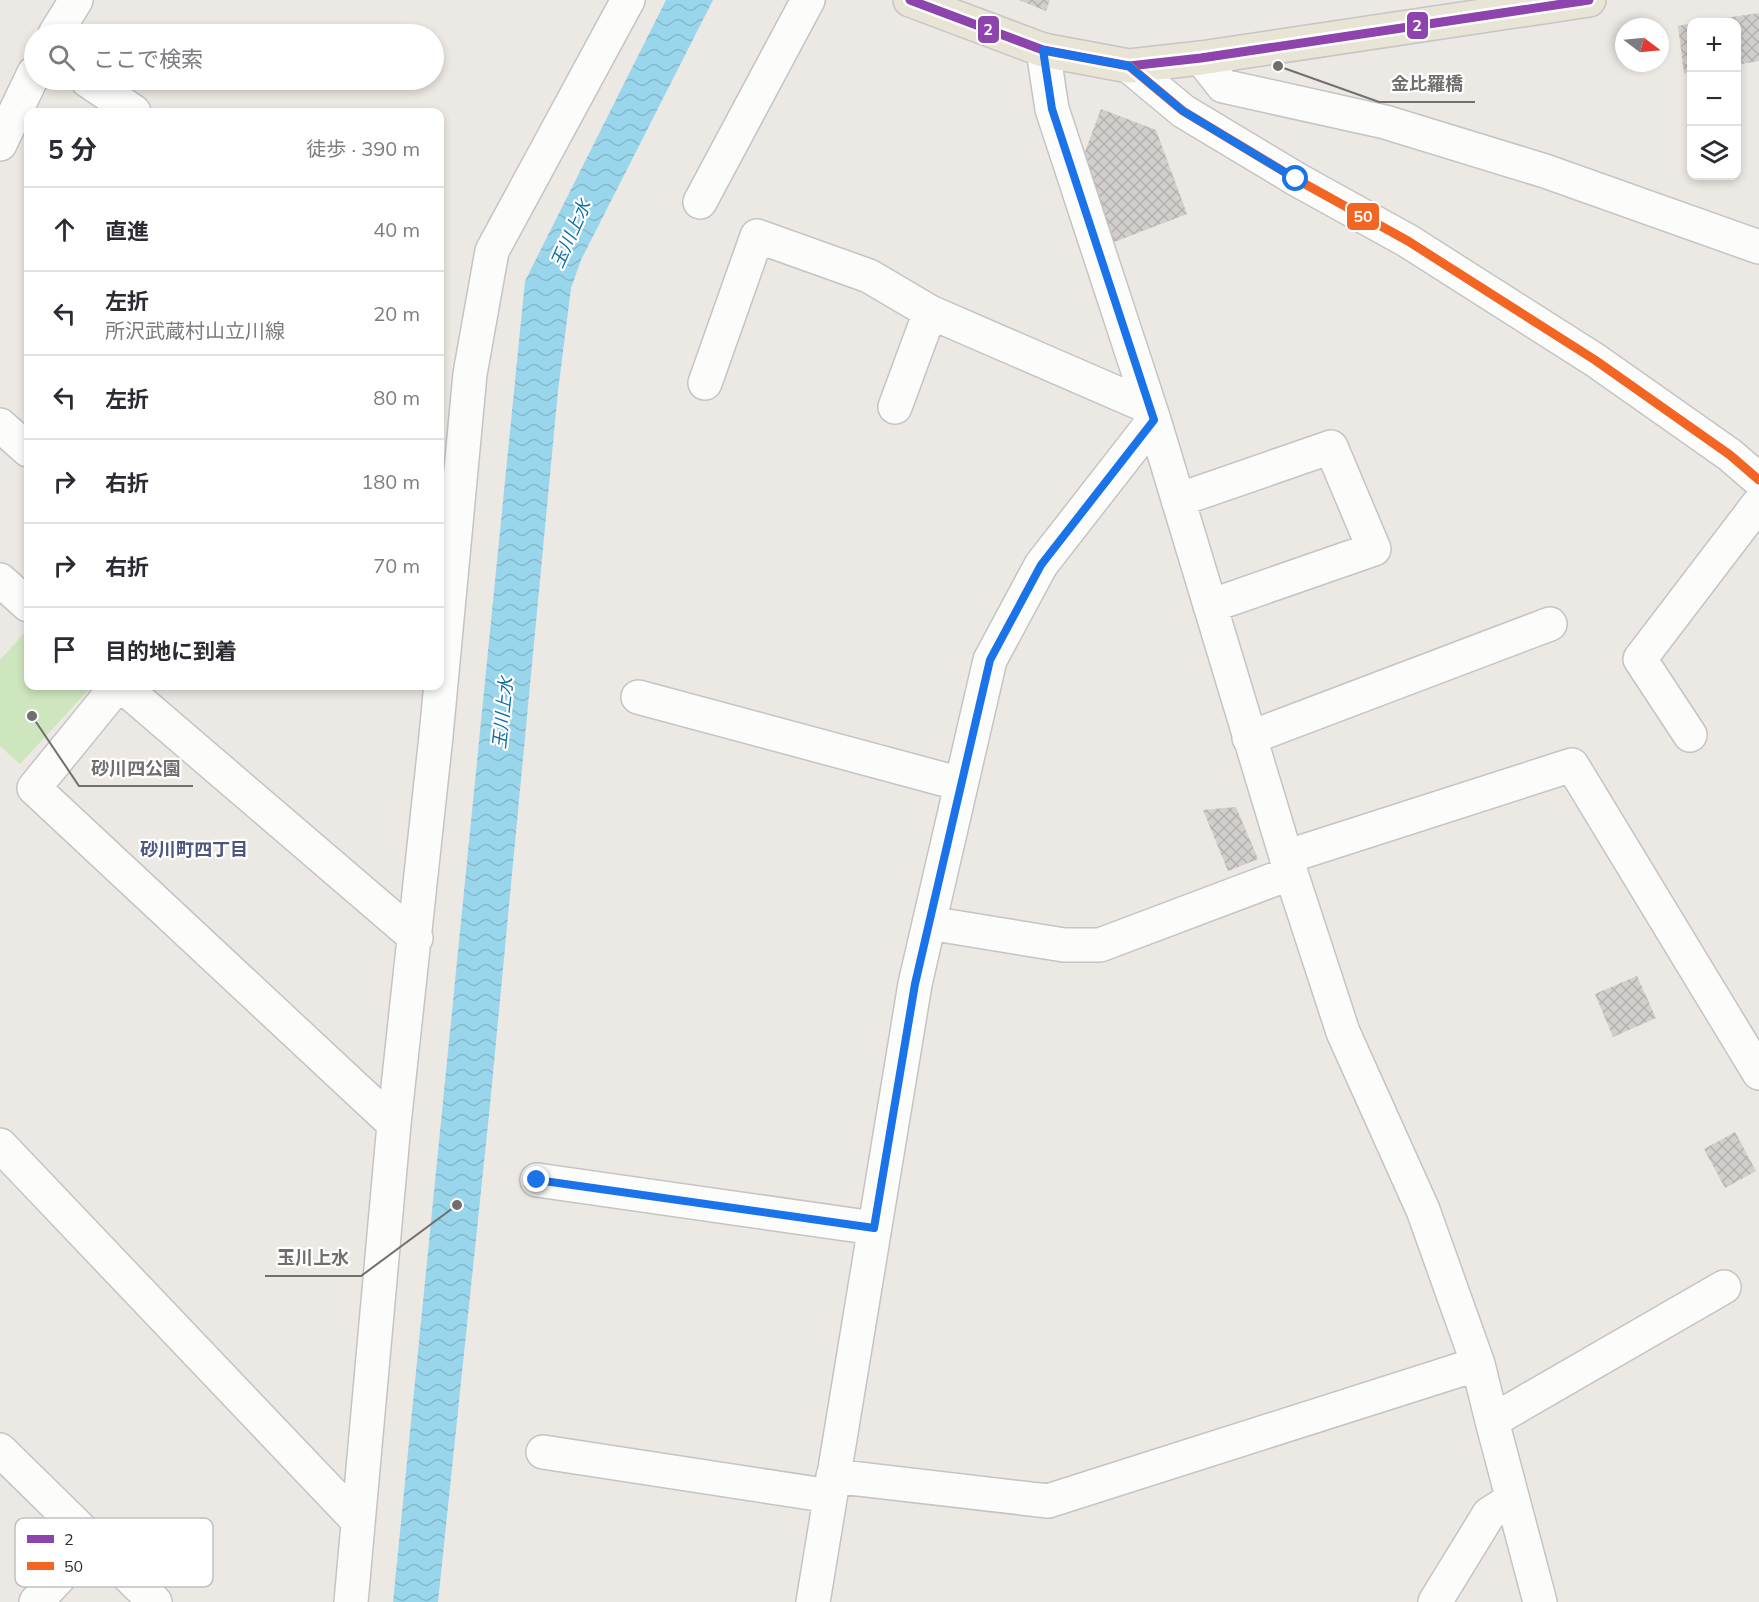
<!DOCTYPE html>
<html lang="ja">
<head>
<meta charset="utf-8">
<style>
	:root { --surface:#fff; --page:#f2f2f3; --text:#2b2b33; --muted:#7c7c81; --line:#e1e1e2 }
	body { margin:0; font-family:Mulish,"Noto Sans JP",sans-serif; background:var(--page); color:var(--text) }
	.controls { position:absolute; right:18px; top:18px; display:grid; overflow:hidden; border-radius:12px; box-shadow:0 3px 9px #0003 }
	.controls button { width:54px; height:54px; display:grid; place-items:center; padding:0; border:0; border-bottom:2px solid var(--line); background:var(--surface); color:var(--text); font:30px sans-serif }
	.compass { position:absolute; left:1615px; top:18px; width:54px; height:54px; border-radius:50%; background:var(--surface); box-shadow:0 3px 9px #0003; rotate:106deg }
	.stop { position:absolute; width:18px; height:18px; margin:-14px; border:4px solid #1a73e8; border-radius:50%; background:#fff }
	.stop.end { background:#1a73e8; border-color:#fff; box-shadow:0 2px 6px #0008 }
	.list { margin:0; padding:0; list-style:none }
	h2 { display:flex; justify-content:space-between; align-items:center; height:78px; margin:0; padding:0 24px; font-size:26px }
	h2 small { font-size:20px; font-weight:400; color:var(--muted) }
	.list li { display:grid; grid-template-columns:39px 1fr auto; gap:18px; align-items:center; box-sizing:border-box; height:84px; padding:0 24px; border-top:2px solid var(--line) }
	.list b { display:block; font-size:22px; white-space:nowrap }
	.list p { margin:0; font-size:20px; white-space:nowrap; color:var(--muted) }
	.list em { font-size:20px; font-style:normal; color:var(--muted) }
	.icon { flex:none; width:33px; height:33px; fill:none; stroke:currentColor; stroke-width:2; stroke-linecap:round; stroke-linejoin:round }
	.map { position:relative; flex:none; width:1759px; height:1602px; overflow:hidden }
	.search { position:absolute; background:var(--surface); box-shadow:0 3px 9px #0003; left:24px; top:24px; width:420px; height:66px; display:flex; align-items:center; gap:15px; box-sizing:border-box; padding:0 21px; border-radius:33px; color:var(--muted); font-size:22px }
	.panel { position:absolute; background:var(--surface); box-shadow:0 3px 9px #0003; left:24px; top:108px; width:420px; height:582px; border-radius:12px }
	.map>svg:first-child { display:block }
	.grass { fill:#cee6be }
	.water { fill:url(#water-waves) }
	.building { fill:url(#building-cross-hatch) }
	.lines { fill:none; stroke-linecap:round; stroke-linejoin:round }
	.minor-casing { stroke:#c5c4c5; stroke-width:36 }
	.major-casing { stroke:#c6c5c4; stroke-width:36 }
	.minor { stroke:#fcfcfb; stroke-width:33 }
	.major { stroke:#e8e4d6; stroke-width:33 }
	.bus-1-casing { stroke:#fff; stroke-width:14 }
	.bus-2-casing { stroke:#fff; stroke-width:14 }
	.bus-1 { stroke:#8e44ad; stroke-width:9 }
	.bus-2 { stroke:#f26522; stroke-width:9 }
	.route { stroke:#1a73e8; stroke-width:8 }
	.labels { text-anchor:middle; stroke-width:4.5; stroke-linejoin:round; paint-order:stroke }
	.water-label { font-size:18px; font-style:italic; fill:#0d6fa3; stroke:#fff }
	.neighbourhood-label { font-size:18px; font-weight:bold; fill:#4d5680; stroke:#fff }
	.key { fill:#fff; stroke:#c0c0c0; stroke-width:1.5 }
	.key-label { font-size:16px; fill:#2e2e2e }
	.leader { fill:none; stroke:#706f6e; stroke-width:2 }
	.callout-dot { fill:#706f6e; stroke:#fff; stroke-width:2 }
	.callout-label { font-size:18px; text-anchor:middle; font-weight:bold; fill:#706f6e; stroke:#fff; stroke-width:4.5; stroke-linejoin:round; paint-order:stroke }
	.line-badge { stroke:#fff; stroke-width:2 }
	.badge-label { font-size:16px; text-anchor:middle; font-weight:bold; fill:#fff }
</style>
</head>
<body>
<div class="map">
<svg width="1759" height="1602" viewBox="0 0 1759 1602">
	<defs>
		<pattern id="water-waves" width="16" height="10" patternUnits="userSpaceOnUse" patternTransform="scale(1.5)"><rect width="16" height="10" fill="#99d6ec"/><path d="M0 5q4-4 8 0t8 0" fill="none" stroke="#84b8cb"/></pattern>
		<pattern id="building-cross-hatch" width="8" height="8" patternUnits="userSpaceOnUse" patternTransform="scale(1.5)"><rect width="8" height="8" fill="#d1cecb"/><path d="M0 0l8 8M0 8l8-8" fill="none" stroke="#b4b1af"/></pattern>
	</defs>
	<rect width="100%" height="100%" fill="#ece8e4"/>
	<!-- grass -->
	<path class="grass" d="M28 629V686H92L20 764 0 746V660Z"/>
	<!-- water -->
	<path class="water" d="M666 0H713L581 260 571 288 558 391 490 1105 438 1602H393L525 281Z"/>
	<!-- building -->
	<path class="building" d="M1019 0H1050L1046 11Z
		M1759 13V61L1736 65V22L1705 21Z
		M1692 23V72L1684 73 1678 26Z
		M1101 109 1156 130 1187 214 1109 244 1080 165Z
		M1236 807 1258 859 1228 871 1203 810Z
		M1637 976 1656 1018 1613 1037 1595 994Z
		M1735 1132 1756 1171 1725 1188 1704 1149Z"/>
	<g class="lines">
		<defs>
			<path id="minor" d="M55 34 76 0
				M1043 50 1052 109 1154 420 1291 873 1343 1032 1423 1210 1478 1364 1492 1421 1540 1602
				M1201 58 1223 86 1385 122 1545 171 1759 247
				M1129 66 1183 111 1296 179 1408 241 1595 360 1730 455 1759 480
				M87 80 134 112
				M0 144 34 73
				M700 202 808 0
				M705 383 757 236 869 276 930 312
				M895 407 930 312 1149 407
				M0 425 28 450
				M1178 500 1331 447 1374 549 1210 606
				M0 580 28 605
				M117 686 34 788 394 1124
				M122 686 416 938
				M638 697 961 784
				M1690 735 1640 659 1759 503
				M1249 738 1550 624
				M1286 857 1572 765 1759 1073
				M929 923 1064 945H1100L1291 873
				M0 1145 357 1520
				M537 1180 874 1228
				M1492 1421 1724 1287
				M0 1450 155 1602
				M543 1452 830 1496
				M833 1476 1048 1501 1478 1364
				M36 1602 92 1542
				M351 1602 394 1124 436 736 470 374 492 251 628 0
				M813 1602 915 984 990 660 1041 565 1154 420
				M1435 1602 1489 1514 1512 1499"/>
			<path id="major" d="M910 0 1043 50 1129 66 1201 58 1589 0"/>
		</defs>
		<!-- minor casing -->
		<use href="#minor" class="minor-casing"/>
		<!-- major casing -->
		<use href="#major" class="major-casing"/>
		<!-- minor -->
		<use href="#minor" class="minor"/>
		<!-- major -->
		<use href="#major" class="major"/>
		<defs>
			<path id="bus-1" d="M910 0 1043 50 1129 66 1201 58 1589 0"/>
			<path id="bus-2" d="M1129 66 1183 111 1296 179 1408 241 1595 360 1730 455 1759 480"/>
		</defs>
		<!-- bus-1 casing -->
		<use href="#bus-1" class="bus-1-casing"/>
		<!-- bus-2 casing -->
		<use href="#bus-2" class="bus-2-casing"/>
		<!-- bus-1 -->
		<use href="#bus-1" class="bus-1"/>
		<!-- bus-2 -->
		<use href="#bus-2" class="bus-2"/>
	</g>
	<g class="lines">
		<!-- route -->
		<path class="route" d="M537 1180 874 1228 915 984 990 660 1041 565 1154 420 1052 109 1043 50 1129 66 1183 111 1296 179"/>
	</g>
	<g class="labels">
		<!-- water labels -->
		<g class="water-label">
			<text transform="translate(571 234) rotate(-66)" y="6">玉川上水</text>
			<text transform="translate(503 713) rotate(-84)" y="6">玉川上水</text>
		</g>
		<!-- neighbourhood labels -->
		<g class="neighbourhood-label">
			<text x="194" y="856">砂川町四丁目</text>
		</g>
	</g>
	<!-- legend -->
	<rect x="15" y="1518" width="198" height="69" rx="9" class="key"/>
	<rect x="27" y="1535" width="27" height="8" fill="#8e44ad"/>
	<rect x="27" y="1562" width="27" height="8" fill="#f26522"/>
	<g class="key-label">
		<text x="64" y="1545">2</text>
		<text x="64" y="1572">50</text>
	</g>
	<!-- callouts -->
	<path class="leader" d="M1278 66L1379 102H1475M32 716L79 786H193M457 1205L361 1276H265"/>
	<g class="callout-dot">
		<circle cx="1278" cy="66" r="6"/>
		<circle cx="32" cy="716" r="6"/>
		<circle cx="457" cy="1205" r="6"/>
	</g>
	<g class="callout-label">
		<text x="1427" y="90">金比羅橋</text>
		<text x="136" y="775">砂川四公園</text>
		<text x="313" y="1264">玉川上水</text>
	</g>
	<g class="line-badge">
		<rect x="1406" y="11" width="23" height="29" rx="6" fill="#8e44ad"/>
		<rect x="977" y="15" width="23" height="29" rx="6" fill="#8e44ad"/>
		<rect x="1346" y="202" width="34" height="29" rx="6" fill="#f26522"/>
	</g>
	<g class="badge-label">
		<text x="1417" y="31">2</text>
		<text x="988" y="35">2</text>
		<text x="1363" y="222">50</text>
	</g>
</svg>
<div class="controls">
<button>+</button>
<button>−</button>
<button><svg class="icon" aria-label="layers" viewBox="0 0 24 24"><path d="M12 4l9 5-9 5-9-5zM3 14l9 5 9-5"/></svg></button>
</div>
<svg class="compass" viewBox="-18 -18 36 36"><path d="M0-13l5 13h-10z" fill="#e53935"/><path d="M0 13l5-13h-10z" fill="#7c7c81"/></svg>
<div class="stop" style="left:1296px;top:179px"></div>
<div class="stop end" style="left:537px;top:1180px"></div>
<div class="search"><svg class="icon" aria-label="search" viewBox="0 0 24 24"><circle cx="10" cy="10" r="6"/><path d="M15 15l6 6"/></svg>ここで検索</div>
<section class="panel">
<h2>5 分<small>徒歩 · 390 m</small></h2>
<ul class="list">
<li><svg class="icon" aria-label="ahead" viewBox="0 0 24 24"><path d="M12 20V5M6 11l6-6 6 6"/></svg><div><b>直進</b></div><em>40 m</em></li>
<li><svg class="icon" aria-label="left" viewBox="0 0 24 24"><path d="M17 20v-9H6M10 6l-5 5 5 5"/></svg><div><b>左折</b><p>所沢武蔵村山立川線</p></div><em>20 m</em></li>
<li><svg class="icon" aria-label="left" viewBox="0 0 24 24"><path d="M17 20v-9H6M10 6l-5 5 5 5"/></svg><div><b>左折</b></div><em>80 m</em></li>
<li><svg class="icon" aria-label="right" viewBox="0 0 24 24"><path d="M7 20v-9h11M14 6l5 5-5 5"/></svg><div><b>右折</b></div><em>180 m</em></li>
<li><svg class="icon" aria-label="right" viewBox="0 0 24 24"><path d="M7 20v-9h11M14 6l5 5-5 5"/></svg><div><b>右折</b></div><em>70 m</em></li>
<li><svg class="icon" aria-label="arrive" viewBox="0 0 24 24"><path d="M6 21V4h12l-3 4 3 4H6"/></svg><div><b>目的地に到着</b></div></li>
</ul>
</section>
</div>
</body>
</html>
